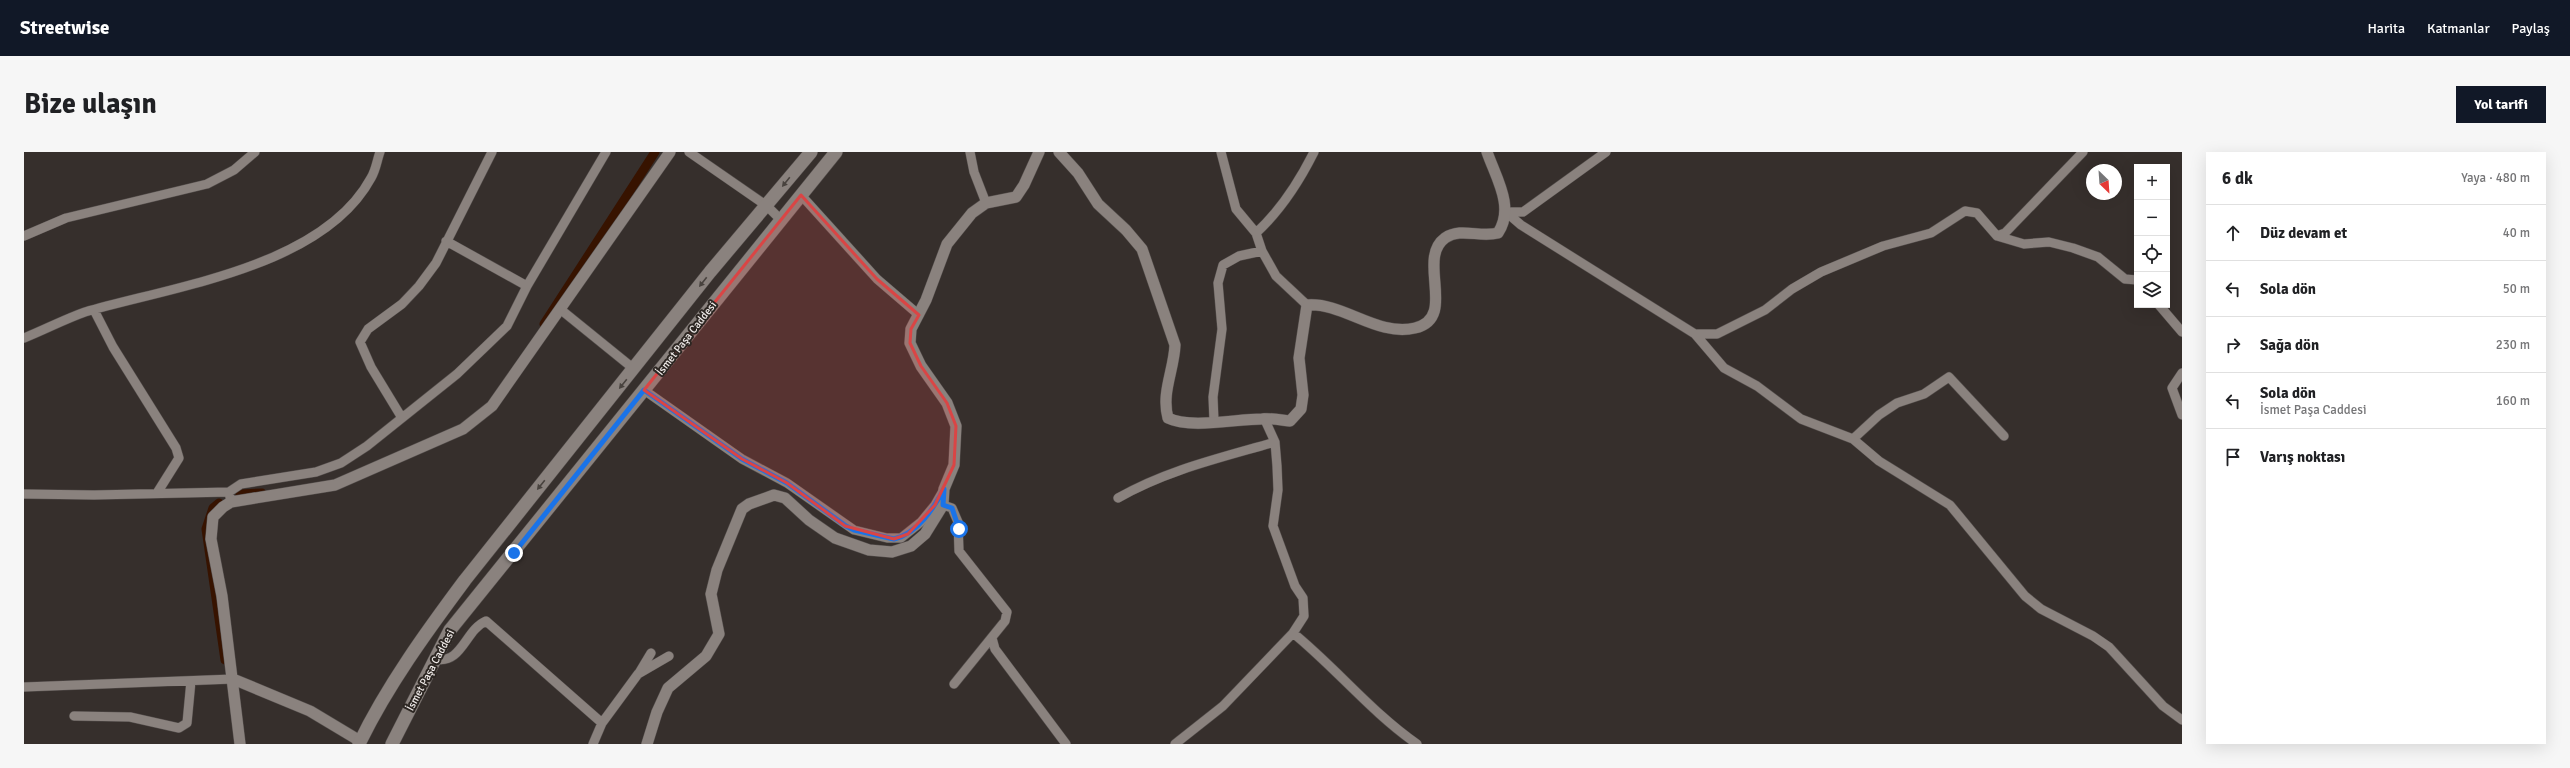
<!DOCTYPE html>
<html lang="tr">
<head>
<meta charset="utf-8">
<style>
	:root { --surface:#fff; --page:#f6f6f6; --text:#202124; --muted:#757577; --line:#e0e0e0; --accent:#111827 }
	body { margin:0; font-family:Signika,sans-serif; background:var(--page); color:var(--text) }
	.controls { position:absolute; right:12px; top:12px; display:grid; overflow:hidden; border-radius:0px; box-shadow:0 4px 16px #0002 }
	.controls button { width:36px; height:36px; display:grid; place-items:center; padding:0; border:0; border-bottom:1px solid var(--line); background:var(--surface); color:var(--text); font:20px sans-serif }
	.compass { position:absolute; left:2062px; top:12px; width:36px; height:36px; border-radius:50%; background:var(--surface); box-shadow:0 4px 16px #0002; rotate:155deg }
	.stop { position:absolute; width:12px; height:12px; margin:-9px; border:3px solid #1a73e8; border-radius:50%; background:#fff }
	.stop.end { background:#1a73e8; border-color:#fff; box-shadow:0 1px 4px #0008 }
	.list { margin:0; padding:0; list-style:none }
	h2 { display:flex; justify-content:space-between; align-items:center; height:52px; margin:0; padding:0 16px; font-size:17px }
	h2 small { font-size:13px; font-weight:400; color:var(--muted) }
	.list li { display:grid; grid-template-columns:26px 1fr auto; gap:12px; align-items:center; box-sizing:border-box; height:56px; padding:0 16px; border-top:1px solid var(--line) }
	.list b { display:block; font-size:15px; white-space:nowrap }
	.list p { margin:0; font-size:13px; white-space:nowrap; color:var(--muted) }
	.list em { font-size:13px; font-style:normal; color:var(--muted) }
	.icon { flex:none; width:22px; height:22px; fill:none; stroke:currentColor; stroke-width:2; stroke-linecap:round; stroke-linejoin:round }
	.map { position:relative; flex:none; width:2158px; height:592px; overflow:hidden; border-radius:0px }
	header { display:flex; align-items:center; gap:24px; box-sizing:border-box; height:56px; padding:0 20px; background:var(--accent); color:#fff }
	header strong { font-size:19px }
	nav { display:flex; gap:22px; margin-inline-start:auto; font-size:14px }
	.intro { display:flex; align-items:center; justify-content:space-between; box-sizing:border-box; height:96px; padding:0 24px }
	h1 { margin:0; font-size:28px }
	.button { padding:10px 18px; border-radius:0px; background:var(--accent); color:#fff; font-size:14px; font-weight:700 }
	main { display:flex; gap:24px; padding:0 24px }
	aside { flex:1; background:var(--surface); border-radius:0px; box-shadow:0 4px 16px #0002 }
	.map>svg:first-child { display:block }
	.lines { fill:none; stroke-linecap:round; stroke-linejoin:round }
	.canal { stroke:#371300; stroke-width:9 }
	.minor-casing { stroke:#544e4c; stroke-width:10 }
	.tertiary-casing { stroke:#544e4c; stroke-width:12 }
	.secondary-casing { stroke:#544e4c; stroke-width:14 }
	.minor { stroke:#8a827e; stroke-width:9 }
	.tertiary { stroke:#8a827e; stroke-width:11 }
	.secondary { stroke:#8a827e; stroke-width:13 }
	.oneway { fill:#48423e }
	.route { stroke:#1a73e8; stroke-width:5 }
	.marked { fill:#da4545; fill-opacity:0.2; stroke:#da4545; stroke-width:3; stroke-linejoin:round }
	.labels { text-anchor:middle; stroke-width:4; stroke-linejoin:round; paint-order:stroke }
	.street-label { font-size:11px; fill:#f1ecea; stroke:#2c2622 }
</style>
</head>
<body>
<header>
<strong>Streetwise</strong>
<nav><a>Harita</a><a>Katmanlar</a><a>Paylaş</a></nav>
</header>
<div class="intro"><h1>Bize ulaşın</h1><a class="button">Yol tarifi</a></div>
<main>
<div class="map">
<svg width="2158" height="592" viewBox="0 0 2158 592">
	<rect width="100%" height="100%" fill="#362f2c"/>
	<g class="lines">
		<!-- canal -->
		<path class="canal" d="M520 172 631 0
			M216 342 238 341
			M195 351 189 356 182 377 201 508"/>
		<defs>
			<path id="minor" d="M665 0 743 54 756 67
				M946 0 950 20 962 51
				M1197 0 1212 57 1232 81 1238 99 1252 124 1283 153
				M777 43 853 127 895 163
				M1482 60 1497 73 1671 182H1693L1741 158 1768 137 1797 120 1859 94 1907 81 1941 59 1953 61 1973 84 1981 81 2059 0
				M1482 60H1499L1582 0
				M1232 81C1257 58 1275 30 1290 0
				M0 84 42 66 183 32 210 18 231 0
				M1973 84 2000 92 2025 90 2049 96 2074 105 2101 127 2113 128
				M422 89 503 134
				M2135 153 2158 180
				M536 157 610 217
				M70 158 89 195 152 296 155 306 133 341
				M1671 182 1700 216 1733 234 1777 267 1829 287 1855 309 1926 353 2001 444 2017 457 2069 484 2085 495 2139 554 2158 568
				M0 186C20 178 41 167 61 160 150 134 299 115 347 26 352 18 353 8 356 0
				M2158 221 2148 236 2158 263
				M620 238 718 307 763 331 830 378 863 386H877L897 370 911 353 919 339
				M378 266 347 215 336 190 344 177 378 152 395 134 412 111 468 0
				M1240 266 1251 290 1253 314 1254 338 1249 374 1271 434 1279 446 1280 464 1269 481C1312 516 1347 560 1393 592
				M1190 269 1189 245 1198 177 1194 131 1199 113 1215 104 1238 99
				M1829 287 1855 263 1873 251 1900 242 1925 225 1980 284
				M0 342 70 343 205 340
				M1094 346C1143 318 1196 306 1251 290
				M207 350 205 340 217 332 292 320 317 311 343 294 433 222 483 174 503 134 582 0
				M919 353 928 356 934 370 935 399 983 460 981 469 930 532
				M968 486 971 497 1042 592
				M411 507C438 513 441 478 462 469L578 571 614 522 645 504
				M615 521 627 501
				M0 535 209 527
				M50 564 106 565 155 576 163 571 167 529
				M569 592 578 571
				M1151 592 1199 554 1269 481"/>
			<path id="tertiary" d="M1035 0 1054 21 1074 52 1102 78 1118 97 1151 193C1150 218 1137 241 1144 266 1166 277 1212 267 1238 267 1247 266 1257 268 1266 269L1277 257 1279 243 1275 206 1283 153C1319 150 1353 185 1391 176 1434 166 1392 107 1421 86 1437 75 1456 86 1474 81 1491 55 1472 26 1463 0
				M209 527 286 559 336 589
				M216 592 198 444 187 387 189 365 199 355 207 350 311 333 439 277 468 254 646 0
				M623 592 633 560 644 536 682 504 695 482 687 442 693 418 718 357 725 352 750 343 761 346 785 368 811 386 845 398 868 400 887 394 901 382 919 353 920 337 930 313 932 274 923 251 897 214 886 191 887 177 902 148 923 92 948 61 962 51 992 45 1000 33 1015 0"/>
			<path id="secondary" d="M335 592C363 534 403 479 441 428L686 120 787 0
				M368 592 426 478 812 0"/>
		</defs>
		<!-- minor casing -->
		<use href="#minor" class="minor-casing"/>
		<!-- tertiary casing -->
		<use href="#tertiary" class="tertiary-casing"/>
		<!-- secondary casing -->
		<use href="#secondary" class="secondary-casing"/>
		<!-- minor -->
		<use href="#minor" class="minor"/>
		<!-- tertiary -->
		<use href="#tertiary" class="tertiary"/>
		<!-- secondary -->
		<use href="#secondary" class="secondary"/>
	</g>
	<!-- one-way arrows -->
	<defs><path id="oneway-solid" d="M-6-.8H1V-3.2L6.5 0L1 3.2V.8H-6Z"/></defs>
	<g class="oneway">
		<use href="#oneway-solid" transform="translate(762 30) rotate(129)"/>
		<use href="#oneway-solid" transform="translate(679 130) rotate(128)"/>
		<use href="#oneway-solid" transform="translate(599 232) rotate(129)"/>
		<use href="#oneway-solid" transform="translate(517 333) rotate(129)"/>
	</g>
	<g class="lines">
		<!-- route -->
		<path class="route" d="M490 401 620 238 718 307 763 331 822 374 830 378 870 387C894 381 909 357 920 337L919 353 928 356 935 377"/>
	</g>
	<!-- marked area -->
	<path class="marked" d="M777 43 853 127 895 163 887 177 886 191 897 214 923 251 932 274 930 313 911 353 884 382 870 387 821 374 763 331 718 307 620 238Z"/>
	<g class="labels">
		<!-- street labels -->
		<g class="street-label">
			<text transform="translate(662 186) rotate(-52)" y="4">İsmet Paşa Caddesi</text>
			<text transform="translate(406 518) rotate(-62)" y="4">İsmet Paşa Caddesi</text>
		</g>
	</g>
</svg>
<div class="controls">
<button>+</button>
<button>−</button>
<button><svg class="icon" aria-label="locate" viewBox="0 0 24 24"><circle cx="12" cy="12" r="6"/><path d="M12 2v4M12 18v4M2 12h4M18 12h4"/></svg></button>
<button><svg class="icon" aria-label="layers" viewBox="0 0 24 24"><path d="M12 4l9 5-9 5-9-5zM3 14l9 5 9-5"/></svg></button>
</div>
<svg class="compass" viewBox="-18 -18 36 36"><path d="M0-13l5 13h-10z" fill="#e53935"/><path d="M0 13l5-13h-10z" fill="#757577"/></svg>
<div class="stop" style="left:935px;top:377px"></div>
<div class="stop end" style="left:490px;top:401px"></div>
</div>
<aside>
<h2>6 dk<small>Yaya · 480 m</small></h2>
<ul class="list">
<li><svg class="icon" aria-label="ahead" viewBox="0 0 24 24"><path d="M12 20V5M6 11l6-6 6 6"/></svg><div><b>Düz devam et</b></div><em>40 m</em></li>
<li><svg class="icon" aria-label="left" viewBox="0 0 24 24"><path d="M17 20v-9H6M10 6l-5 5 5 5"/></svg><div><b>Sola dön</b></div><em>50 m</em></li>
<li><svg class="icon" aria-label="right" viewBox="0 0 24 24"><path d="M7 20v-9h11M14 6l5 5-5 5"/></svg><div><b>Sağa dön</b></div><em>230 m</em></li>
<li><svg class="icon" aria-label="left" viewBox="0 0 24 24"><path d="M17 20v-9H6M10 6l-5 5 5 5"/></svg><div><b>Sola dön</b><p>İsmet Paşa Caddesi</p></div><em>160 m</em></li>
<li><svg class="icon" aria-label="arrive" viewBox="0 0 24 24"><path d="M6 21V4h12l-3 4 3 4H6"/></svg><div><b>Varış noktası</b></div></li>
</ul>
</aside>
</main>
</body>
</html>
